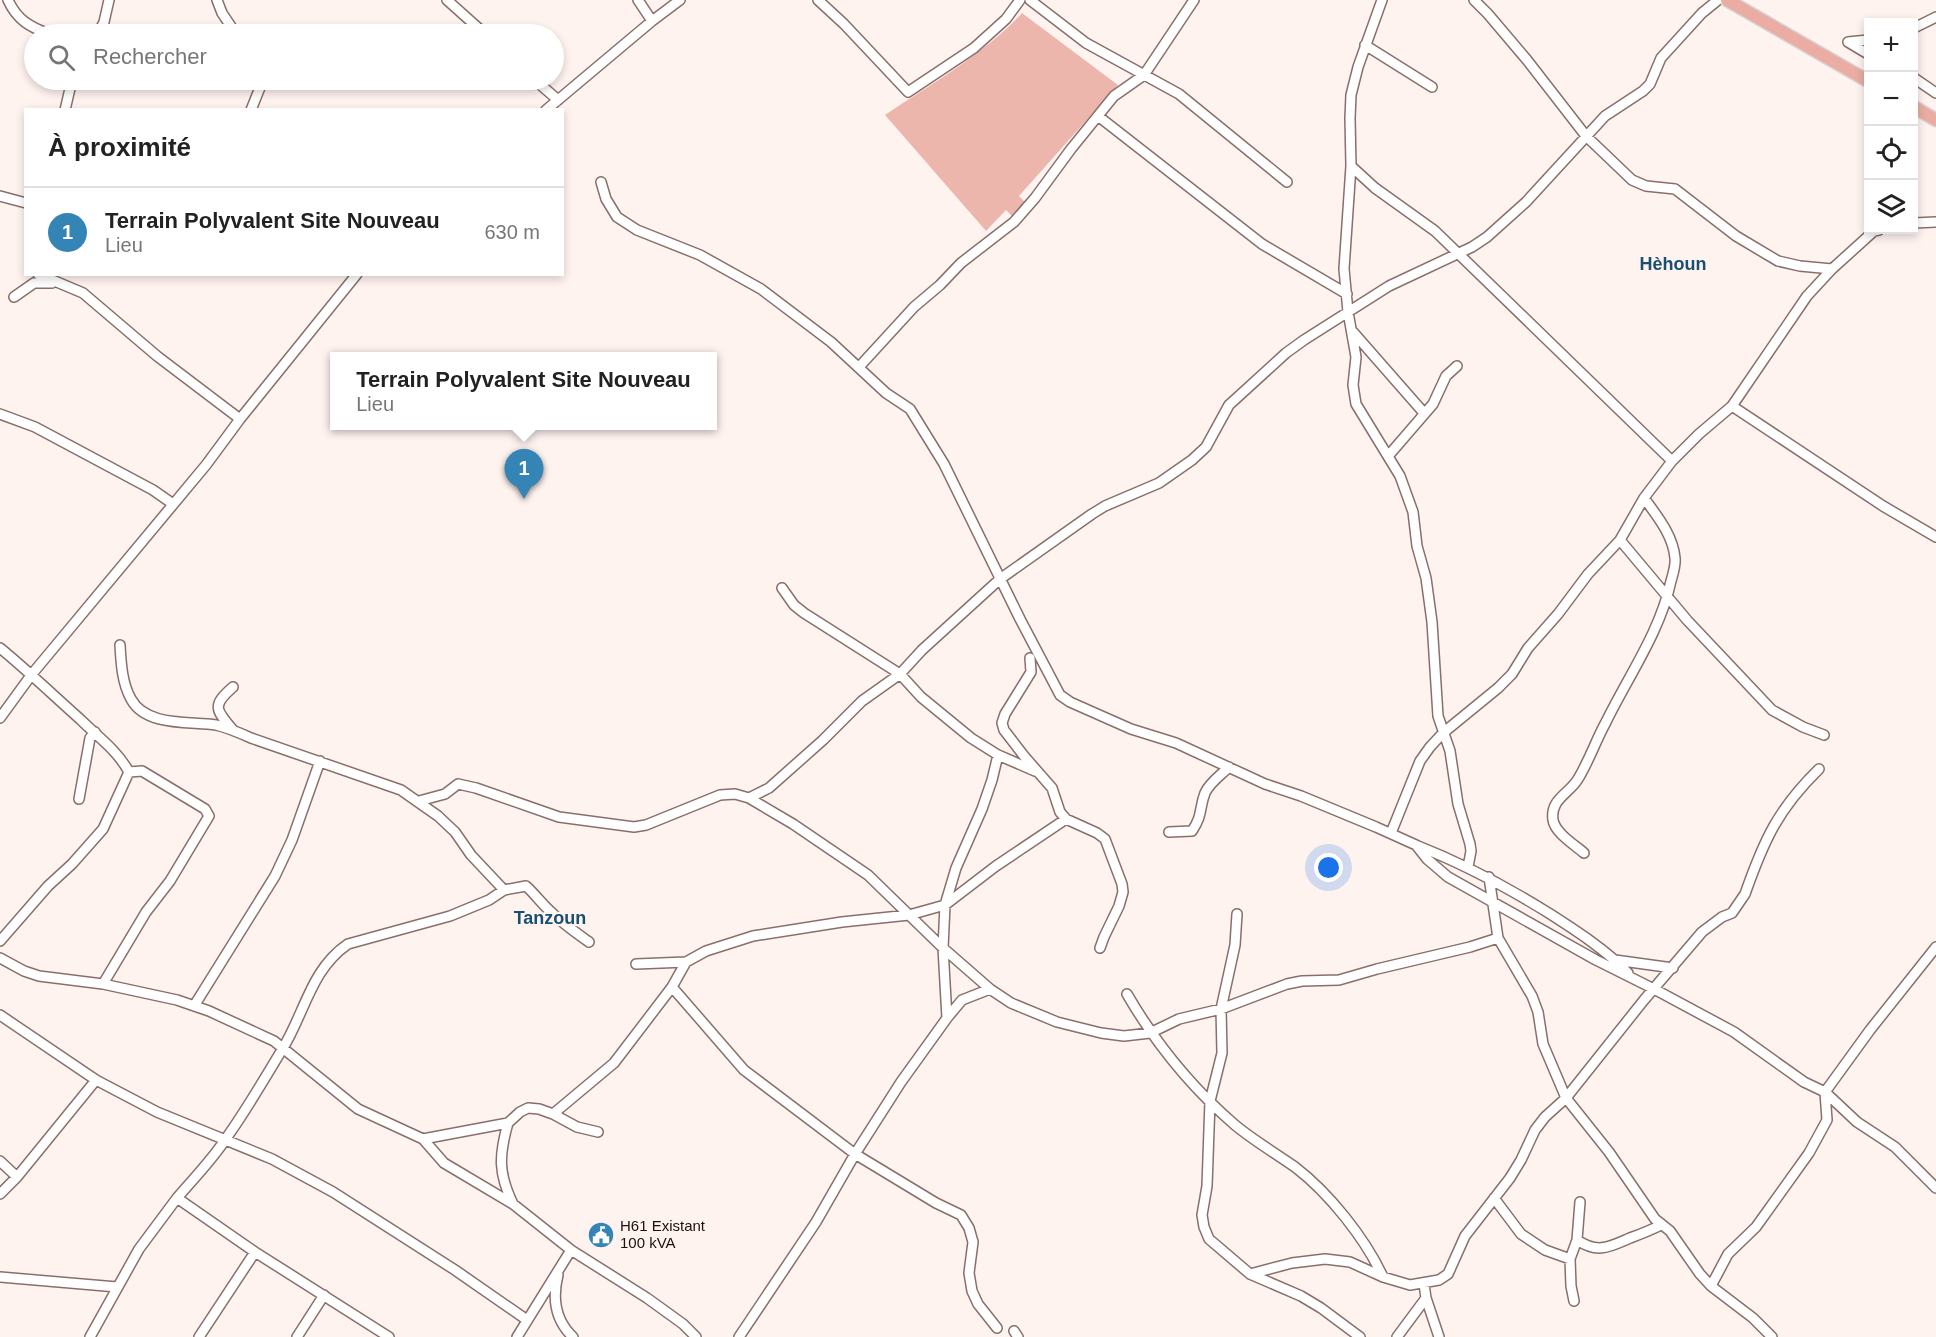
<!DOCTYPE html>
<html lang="fr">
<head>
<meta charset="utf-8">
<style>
	:root { --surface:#fff; --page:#f6f6f6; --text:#222; --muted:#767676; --line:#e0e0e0; --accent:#3584b6 }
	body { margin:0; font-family:Helvetica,sans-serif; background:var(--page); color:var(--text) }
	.controls { position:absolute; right:18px; top:18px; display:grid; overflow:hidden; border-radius:0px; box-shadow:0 3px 9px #0003 }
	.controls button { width:54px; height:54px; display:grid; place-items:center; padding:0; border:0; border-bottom:2px solid var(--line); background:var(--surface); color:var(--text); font:30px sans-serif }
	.you { position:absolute; left:1329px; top:868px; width:21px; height:21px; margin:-15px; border:4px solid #fff; border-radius:50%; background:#1a73e8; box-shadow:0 0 0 9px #1a73e833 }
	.badge { display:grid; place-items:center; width:39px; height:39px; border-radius:50%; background:var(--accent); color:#fff; font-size:20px; font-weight:700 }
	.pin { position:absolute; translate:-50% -50px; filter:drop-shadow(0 2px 3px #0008) }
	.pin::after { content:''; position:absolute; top:32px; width:21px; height:18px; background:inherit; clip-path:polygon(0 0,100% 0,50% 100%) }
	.popup { position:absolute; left:330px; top:352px; width:387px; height:78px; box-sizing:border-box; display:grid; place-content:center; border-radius:0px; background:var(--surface); filter:drop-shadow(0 2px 4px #0005); font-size:20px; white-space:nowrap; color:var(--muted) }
	.popup b { font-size:22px; color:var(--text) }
	.popup::after { content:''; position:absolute; left:50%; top:100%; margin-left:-12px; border:12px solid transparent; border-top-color:var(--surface) }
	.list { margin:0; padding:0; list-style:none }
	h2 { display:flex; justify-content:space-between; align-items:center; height:78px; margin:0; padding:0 24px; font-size:26px }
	h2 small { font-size:20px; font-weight:400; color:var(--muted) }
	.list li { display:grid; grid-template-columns:39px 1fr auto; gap:18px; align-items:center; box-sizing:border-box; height:90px; padding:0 24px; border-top:2px solid var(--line) }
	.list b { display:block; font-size:22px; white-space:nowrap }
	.list p { margin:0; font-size:20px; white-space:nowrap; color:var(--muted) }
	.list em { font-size:20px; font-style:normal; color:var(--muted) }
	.icon { flex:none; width:33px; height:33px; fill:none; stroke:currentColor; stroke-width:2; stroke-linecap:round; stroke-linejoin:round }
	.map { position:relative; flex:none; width:1936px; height:1337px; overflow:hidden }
	.search { position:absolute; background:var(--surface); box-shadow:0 3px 9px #0003; left:24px; top:24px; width:540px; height:66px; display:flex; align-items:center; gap:15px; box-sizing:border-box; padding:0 21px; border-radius:33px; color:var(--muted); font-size:22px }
	.panel { position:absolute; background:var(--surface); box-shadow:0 3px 9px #0003; left:24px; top:108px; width:540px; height:168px; border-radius:0px }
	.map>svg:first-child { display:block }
	.green { fill:#edb6ac }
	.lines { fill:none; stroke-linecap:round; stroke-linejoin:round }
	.minor-casing { stroke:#896f6a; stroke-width:12 }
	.major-casing { stroke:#d6d4d4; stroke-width:15 }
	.minor { stroke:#fff; stroke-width:9 }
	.major { stroke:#ebada3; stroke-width:12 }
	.labels { text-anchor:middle; stroke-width:4.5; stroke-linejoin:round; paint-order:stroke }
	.poi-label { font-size:15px; fill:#1b110f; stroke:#fff3f0; text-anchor:start }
	.quarter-label { font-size:18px; font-weight:bold; fill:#195072; stroke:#fff3f0 }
</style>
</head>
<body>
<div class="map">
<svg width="1936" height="1337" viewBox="0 0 1936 1337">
	<rect width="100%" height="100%" fill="#fff3f0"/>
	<!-- green -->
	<path class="green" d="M1022 13 1118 85 1019 196 1026 203 1013 217 1006 210 986 231 885 115C931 84 984 54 1022 13Z"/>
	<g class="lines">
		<defs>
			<path id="minor" d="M8 0C17 20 30 27 49 34
				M217 0 222 13 236 34
				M447 0 485 34
				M638 0 652 21
				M818 0 844 24 908 92 974 48 1006 19 1020 0
				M1030 0 1086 43 1179 94 1287 182
				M1382 0 1358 67 1351 95 1350 118 1351 166 1344 269 1348 312 1356 357 1353 385 1356 404 1400 476 1413 512 1417 546 1426 578 1432 622 1438 716 1450 751 1458 804 1470 844 1471 851 1468 867
				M1474 0 1488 14 1527 60 1586 136 1632 180 1646 186 1675 189 1736 236 1778 261 1800 266 1832 269
				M1914 28 1936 17
				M98 34 104 22 109 0
				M1848 42 1868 54
				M1848 42 1868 40
				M1365 45 1432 87
				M1914 78 1936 93
				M535 80 558 100
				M65 110 72 80
				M251 110 263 80
				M546 110 652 21 680 0
				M1098 116 1262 244 1347 294
				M1351 166 1375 188 1435 231 1672 461
				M601 182 606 199 617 217 637 230 700 255 761 289 831 342 886 393 910 409 944 464 1020 619 1060 695 1070 702 1131 729 1176 743 1265 784 1301 796 1376 827 1416 845 1427 859 1448 877 1596 960 1654 989 1734 1032 1804 1082 1825 1092 1857 1122 1895 1147 1936 1188
				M0 196 26 203
				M1914 223 1936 222
				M38 274 83 293 157 356 240 419
				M14 297 34 283H52
				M1353 332 1424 413
				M859 367 914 307 940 285 961 263 1014 222 1035 198 1071 149 1114 96 1144 75 1194 0
				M1732 406 1883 506 1936 537
				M0 414 35 427 153 490 173 504
				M1389 455 1433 404 1446 376 1457 366
				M1620 540 1687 620 1772 710 1803 727 1824 735
				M782 588 794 605 804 613 900 674 921 697 971 738 998 755 1035 771
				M120 645C121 663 122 683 131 699 146 727 190 721 216 725 229 728 240 733 251 738L401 790 438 816 455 832 471 855 504 890
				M0 648C28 671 54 696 81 720 98 737 117 750 129 772L103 829 72 864 48 886 0 941
				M1030 658 1031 672 1005 714 1002 723 1004 730 1024 756 1052 788 1060 812 1066 819 1097 833 1105 839 1122 884 1123 892 1119 906 1104 937 1100 948
				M233 687C211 706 216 710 233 730
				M0 718 32 674 206 465 240 419 357 274
				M749 798 769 788 823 740 862 701 900 674 922 650 1000 579 1092 514 1105 506 1159 483 1192 460 1206 447 1229 405 1286 353 1304 340 1389 286 1472 247 1487 237 1526 202 1605 116 1643 91 1650 84 1661 58 1702 13 1718 0
				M79 799 90 738 95 732
				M419 801 445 794 458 784 476 788 559 817 634 827 646 825 720 795 735 794 749 798 793 824 868 875 943 948 990 989 1011 1003 1057 1022 1101 1033 1124 1036 1150 1033 1179 1019 1221 1009 1287 984 1302 981 1339 980 1377 969 1470 947 1498 938
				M1169 832 1192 831C1203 815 1199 808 1205 793 1210 782 1221 775 1229 767
				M1391 833 1420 761 1430 747 1443 733 1498 688 1512 674 1528 648 1558 614 1588 574 1620 540 1644 498 1672 461 1699 434 1732 406 1807 296 1832 269 1874 231 1879 230
				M1418 846C1464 864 1505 886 1547 912 1575 930 1605 949 1628 973
				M1584 853C1575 845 1555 833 1553 820 1550 799 1569 794 1578 779 1589 761 1596 740 1606 722 1629 675 1660 632 1671 581 1673 574 1676 565 1675 558 1673 535 1657 516 1644 498
				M1489 877 1498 938 1532 996 1538 1012 1543 1044 1566 1098 1609 1152 1655 1219 1670 1231 1700 1274 1711 1286 1753 1318 1772 1337
				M1237 914 1235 945 1221 1009 1222 1053 1210 1101 1207 1186 1202 1215 1204 1227 1209 1239 1250 1274 1301 1296 1321 1308 1360 1337
				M0 958 24 971 39 976 103 984 177 1000 209 1011 274 1041 358 1109 423 1139 444 1163 513 1204 571 1250 647 1298 683 1324 696 1337
				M1615 960 1673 968
				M636 964 686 962
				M103 984 146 912 170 881 209 816 205 809 142 771 129 772
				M672 987 744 1070 855 1154 936 1203 961 1215 969 1228 973 1242 969 1273 972 1291 978 1304 997 1328
				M1127 994C1156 1044 1191 1087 1235 1125 1253 1140 1275 1153 1295 1167 1329 1193 1365 1238 1383 1277
				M194 1006 275 876 292 840 320 761
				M0 1015 96 1080 157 1112 272 1159 333 1192 455 1270 527 1320
				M947 1018 962 1000 990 989
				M553 1114 614 1063 672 987 686 962 706 951 753 936 842 922 909 915 945 905 996 866 1066 819
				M508 1123C499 1155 498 1173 513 1204
				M423 1139 508 1123 520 1112 528 1108 539 1109 553 1114 577 1127 598 1132
				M0 1161 17 1177 96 1080
				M0 1194 17 1177
				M177 1198C194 1178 213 1159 227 1137 247 1109 265 1078 283 1048 305 1012 311 969 348 944L450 916 489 900 504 890 526 886C535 894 541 903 550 911 562 923 575 932 589 942
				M1494 1198 1521 1234 1545 1250 1570 1259
				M1577 1240C1598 1254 1609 1247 1630 1238 1641 1234 1651 1230 1661 1225
				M1250 1274 1292 1263 1325 1259 1350 1262 1383 1277 1410 1285 1439 1280 1448 1274 1465 1236 1510 1178 1521 1160 1535 1130 1545 1117 1566 1098 1644 1000 1702 932 1722 917 1732 913 1745 894C1764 840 1778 809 1819 769
				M558 1275C552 1299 555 1320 573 1337
				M0 1277 117 1287
				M1424 1284 1426 1298 1439 1337
				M1711 1286 1728 1254 1756 1227 1809 1153 1827 1120 1825 1092 1870 1030 1936 947
				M1574 1301 1571 1286 1570 1259 1577 1240 1580 1202
				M1014 1331 1018 1337
				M90 1337 139 1249 177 1198 255 1252 389 1337
				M199 1337 255 1252
				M297 1337 324 1295
				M517 1337 571 1250
				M739 1337 816 1222 855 1154 901 1082 947 1018 943 948 945 905 956 868 982 809 992 780 998 755
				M1397 1337 1426 1298"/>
			<path id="major" d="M1727 0 1868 81
				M1914 107 1936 120"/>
		</defs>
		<!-- minor casing -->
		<use href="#minor" class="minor-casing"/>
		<!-- major casing -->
		<use href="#major" class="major-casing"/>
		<!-- minor -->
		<use href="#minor" class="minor"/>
		<!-- major -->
		<use href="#major" class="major"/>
	</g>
	<!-- icons -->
	<defs>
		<symbol id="civic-disc" viewBox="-11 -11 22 22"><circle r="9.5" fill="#3584b6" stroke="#fff3f0"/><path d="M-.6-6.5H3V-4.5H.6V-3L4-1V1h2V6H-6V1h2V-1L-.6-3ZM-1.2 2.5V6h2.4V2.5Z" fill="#fff"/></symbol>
	</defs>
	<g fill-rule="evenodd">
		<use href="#civic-disc" x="586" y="1220" width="30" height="30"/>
	</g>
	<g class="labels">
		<!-- poi labels -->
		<g class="poi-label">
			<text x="620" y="1231">H61 Existant<tspan x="620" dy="17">100 kVA</tspan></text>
		</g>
		<!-- quarter labels -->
		<g class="quarter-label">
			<text x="1673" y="270">Hèhoun</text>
			<text x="550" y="924">Tanzoun</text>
		</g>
	</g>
</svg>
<div class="controls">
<button>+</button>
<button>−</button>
<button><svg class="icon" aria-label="locate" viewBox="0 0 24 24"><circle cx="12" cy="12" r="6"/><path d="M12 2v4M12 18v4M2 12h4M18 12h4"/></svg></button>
<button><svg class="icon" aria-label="layers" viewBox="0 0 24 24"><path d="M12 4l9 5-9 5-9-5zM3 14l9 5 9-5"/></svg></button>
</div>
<div class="you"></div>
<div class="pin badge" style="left:524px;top:499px">1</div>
<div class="popup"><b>Terrain Polyvalent Site Nouveau</b>Lieu</div>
<div class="search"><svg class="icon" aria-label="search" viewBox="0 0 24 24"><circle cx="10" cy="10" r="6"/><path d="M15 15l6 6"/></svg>Rechercher</div>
<section class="panel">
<h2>À proximité<small></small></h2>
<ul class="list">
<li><span class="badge">1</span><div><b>Terrain Polyvalent Site Nouveau</b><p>Lieu</p></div><em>630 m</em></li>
</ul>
</section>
</div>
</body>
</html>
